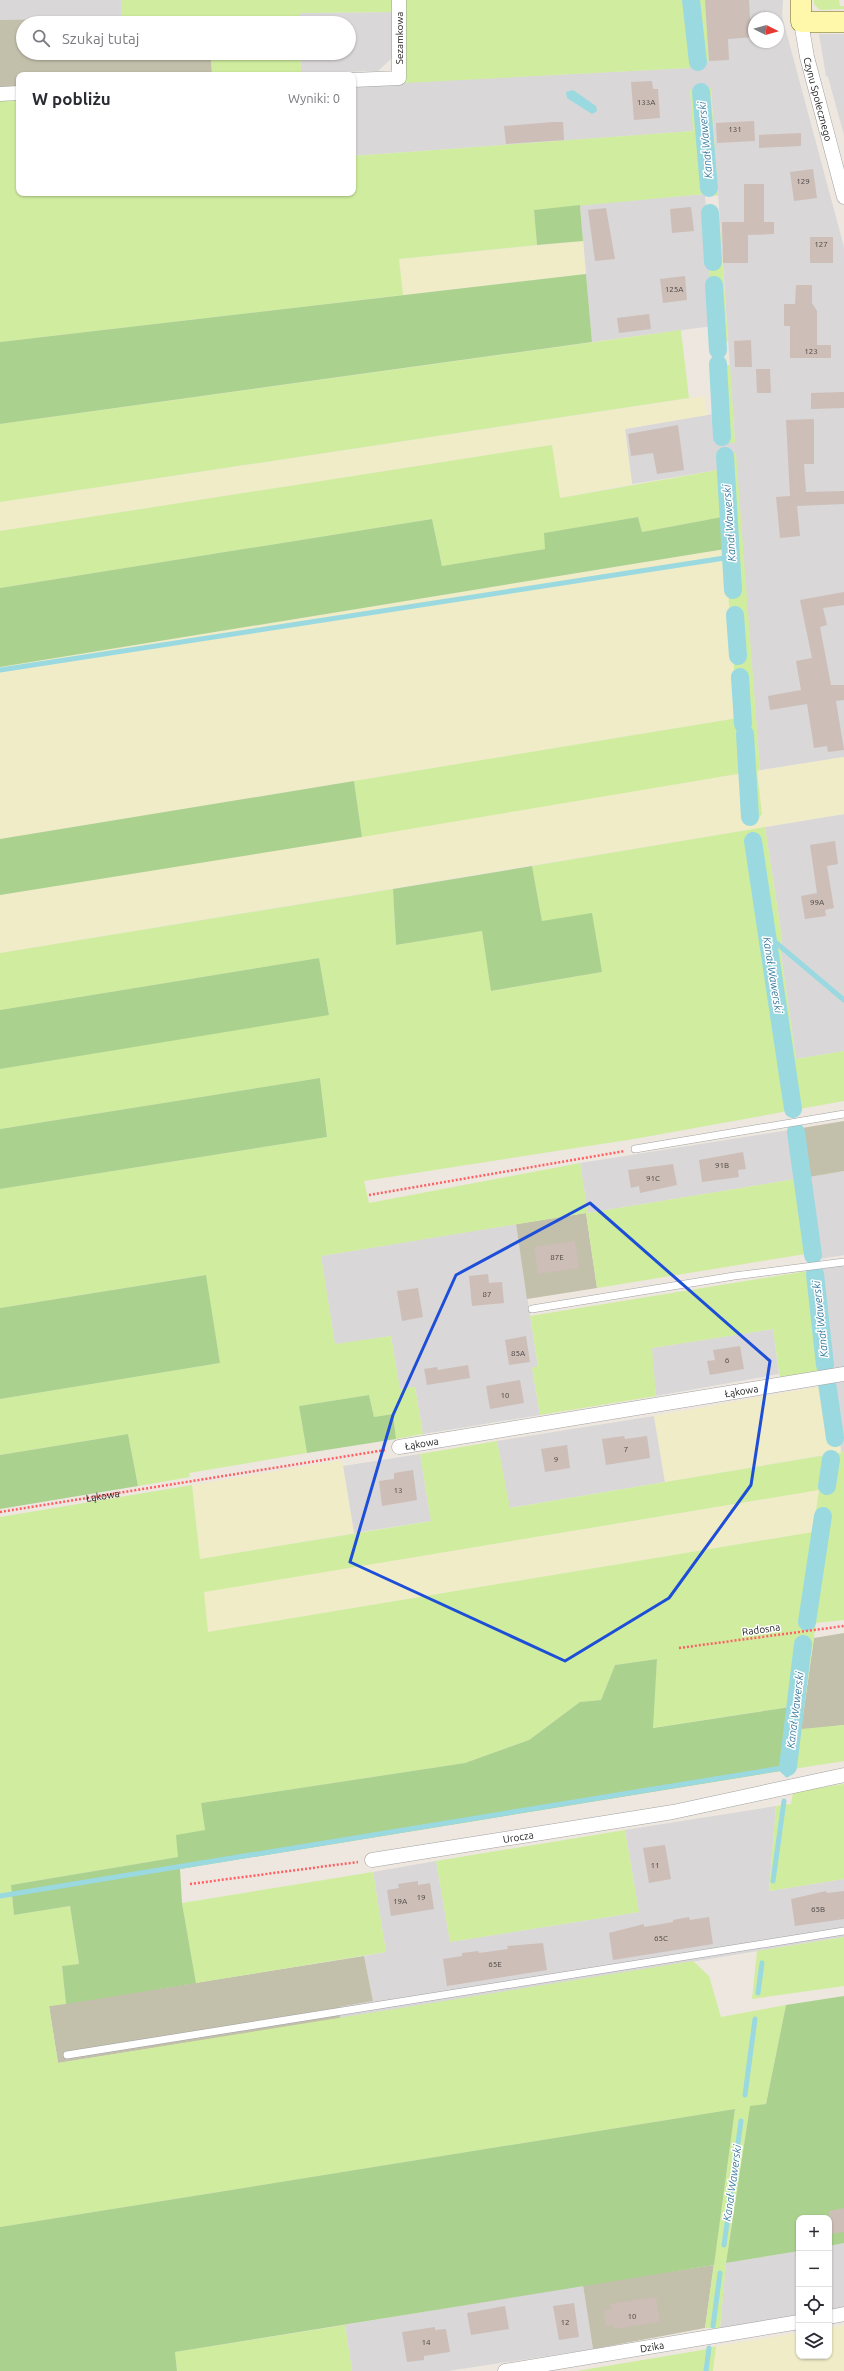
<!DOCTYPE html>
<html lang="pl">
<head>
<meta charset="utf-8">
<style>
	:root { --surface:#fff; --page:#f2f2f3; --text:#2b2b33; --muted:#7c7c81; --line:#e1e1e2 }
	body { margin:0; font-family:Ubuntu,sans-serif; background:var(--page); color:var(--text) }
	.controls { position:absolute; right:12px; bottom:12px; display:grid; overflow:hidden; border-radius:8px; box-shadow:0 1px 3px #0004 }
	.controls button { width:36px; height:36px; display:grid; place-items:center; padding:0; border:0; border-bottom:1px solid var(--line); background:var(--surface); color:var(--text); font:20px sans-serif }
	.compass { position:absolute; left:748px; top:12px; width:36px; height:36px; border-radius:50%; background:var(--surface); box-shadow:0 1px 3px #0004; rotate:95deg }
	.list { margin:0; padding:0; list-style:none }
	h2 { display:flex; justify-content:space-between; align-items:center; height:52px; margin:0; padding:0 16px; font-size:17px }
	h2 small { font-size:13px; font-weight:400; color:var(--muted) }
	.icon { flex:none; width:22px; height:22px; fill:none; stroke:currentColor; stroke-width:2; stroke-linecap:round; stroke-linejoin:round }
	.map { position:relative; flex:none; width:844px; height:2371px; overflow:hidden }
	.search { position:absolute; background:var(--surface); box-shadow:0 1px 3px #0004; left:16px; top:16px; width:340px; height:44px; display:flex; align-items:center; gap:10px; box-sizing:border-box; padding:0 14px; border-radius:22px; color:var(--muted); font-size:15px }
	.panel { position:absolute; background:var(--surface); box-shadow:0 1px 3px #0004; left:16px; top:72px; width:340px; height:124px; border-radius:8px }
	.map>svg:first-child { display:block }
	.residential { fill:#d9d7d8; fill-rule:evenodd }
	.construction { fill:#c2bfaa }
	.farmland { fill:#efecc7 }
	.grass { fill:#d0ed9f; fill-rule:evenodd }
	.forest { fill:#abd18f }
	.water { fill:#9ad9e0 }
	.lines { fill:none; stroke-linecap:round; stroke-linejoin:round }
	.stream { stroke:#9ad9e0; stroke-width:5 }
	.canal { stroke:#9ad9e0; stroke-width:18 }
	.building { fill:#cdbeb8 }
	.lane-casing { stroke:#a2a2a2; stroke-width:8 }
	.street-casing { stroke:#a2a2a2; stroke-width:15 }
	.secondary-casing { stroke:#737000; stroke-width:21 }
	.path { stroke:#ff5e63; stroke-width:2.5; stroke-dasharray:2 2; stroke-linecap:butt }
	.lane { stroke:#fff; stroke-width:7 }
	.street { stroke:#fff; stroke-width:14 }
	.secondary { stroke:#fff8ab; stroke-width:20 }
	.marked { fill:none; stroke:#1d4ed8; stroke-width:3; stroke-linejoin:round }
	.labels { text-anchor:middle; stroke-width:3; stroke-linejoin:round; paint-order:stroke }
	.number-label { font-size:8px; fill:#484442 }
	.street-label { font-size:10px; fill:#1b1b1b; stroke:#fff }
	.water-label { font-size:11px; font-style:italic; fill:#3b7ca1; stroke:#fff }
</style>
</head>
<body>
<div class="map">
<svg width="844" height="2371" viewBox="0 0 844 2371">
	<rect width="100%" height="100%" fill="#ede7df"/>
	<!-- residential -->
	<path class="residential" d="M0 0H121V18L0 20Z
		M705 0H783L782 16 844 247V757L760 770 735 453 719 470 632 484 625 429 719 413 721 440 735 442 711 88 690 90 694 131 353 156V85L689 68ZM754 18H778V42H754Z
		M393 12 392 58 378 71 301 73 300 53H349V23H299V13Z
		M819 34H844V135L828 77 826 76Z
		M705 194 713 326 592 342 580 205Z
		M844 814V1051L796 1059 781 954 782 938 765 827Z
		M789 1130 796 1179 588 1213 580 1163Z
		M844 1171V1255L820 1259 809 1177Z
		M516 1224 538 1367 532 1368 540 1415 423 1434 415 1387 400 1389 391 1336 335 1345 321 1256Z
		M844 1265V1367L831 1369 820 1269Z
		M773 1329 779 1374 656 1396 651 1348Z
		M844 1379V1452H841L832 1381Z
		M654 1416 665 1482 509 1508 497 1441Z
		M420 1454 431 1521 354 1533 343 1466Z
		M776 1806 769 1891 844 1879V1937L340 2019 338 2007 373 2001 364 1956 386 1952 373 1872 436 1861 450 1942 639 1912 625 1830Z
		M844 2243V2308L829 2310V2246Z
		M799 2251V2315L720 2328 726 2263Z
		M583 2285 593 2349 448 2371H352L345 2325Z"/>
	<!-- construction -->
	<path class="construction" d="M210 16V23H23V53H211L212 75H19V87L0 88V20Z
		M844 1121V1171L809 1177 802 1128Z
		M586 1213 597 1288 527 1299 516 1224Z
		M844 1633V1725L801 1730 814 1638Z
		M364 1956 373 2001 339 2007 340 2019 58 2063 49 2006Z
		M714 2265 705 2328 593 2349 583 2285Z"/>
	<!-- farmland -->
	<path class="farmland" d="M583 241 586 274 403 295 399 259Z
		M705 396 707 415 625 429 632 484 560 498 552 445 0 531V502Z
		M725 549 738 718 0 839V667Z
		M844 757V814L0 953V895L743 773 748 817 762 814 757 771Z
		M833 1384 841 1452 665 1482 654 1416Z
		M342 1460 354 1533 200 1559 192 1485Z
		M819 1490 813 1532 208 1632 203 1592Z
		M844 2325V2371H713L716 2346 799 2333V2356H829V2328Z"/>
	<!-- grass -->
	<path class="grass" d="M121 0H393V12L299 13V23H210V16L121 18Z
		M405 0H705L709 61 689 68 405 83Z
		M814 0H839L840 6H844V9L820 10 814 4Z
		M211 53H300L301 73 212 75Z
		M711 88 718 196 705 194 534 210 537 245 399 259 403 295 0 342V101L19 100V193H353V156L693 131 690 90Z
		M706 211 719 214 728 340 723 348 713 350Z
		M681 330 689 398 0 502V424Z
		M715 365H730L735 443 721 441Z
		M552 445 560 498 718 470 716 455 736 453 760 770 757 771 762 814 758 819 748 817 743 773 362 837 354 781 738 718 722 517 642 532 638 517 545 533V549L442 566 432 519 0 588V531Z
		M765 827 782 938 781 954 796 1059 844 1051V1101L634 1139 364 1181 369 1203 580 1163 588 1213 796 1179 789 1130 802 1128 818 1252 597 1288 586 1213 321 1256 335 1344 391 1336 400 1389 415 1387 423 1434 396 1439 393 1414 374 1417 369 1395 299 1406 307 1453 189 1473 190 1477 138 1486 128 1434 0 1455V1399L220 1363 205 1275 0 1308V1189L327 1137 320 1078 0 1129V1069L329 1014 319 958 0 1010V953L393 889 396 945 482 931 492 991 602 972 542 921 532 866Z
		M820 1269 831 1369 780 1379 773 1329 652 1348 656 1396 540 1415 532 1368 538 1366 530 1316Z
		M497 1441 510 1508 844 1452V1620L816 1623 801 1729 844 1725V1761L781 1771 789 1707 652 1728 657 1659 615 1665 601 1700 580 1702 529 1740 465 1763 201 1803 205 1830 178 1857 11 1885 14 1915 70 1906 79 1965 62 1966 66 2004 49 2006 58 2063 693 1961 709 1976 721 2017 786 2005 766 2104 750 2107 726 2263 720 2328H705L735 2109 0 2227V1517L192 1485 200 1559 431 1521 420 1454ZM819 1490 813 1532 208 1632 204 1592Z
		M844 1784V1879L769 1891 776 1806 791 1804 793 1792Z
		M625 1830 639 1912 450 1942 436 1861Z
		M373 1872 386 1952 196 1983 182 1903Z
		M844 1937V1986L752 1999 757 1951Z
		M345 2325 352 2371H177L175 2352Z
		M716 2346 713 2371H577L702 2350Z"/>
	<!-- forest -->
	<path class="forest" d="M580 205 583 241 537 245 534 210Z
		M586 274 592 342 0 424V342Z
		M638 517 642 532 722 517 725 549 0 667V588L432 519 442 566 545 549 544 533Z
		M354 781 362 837 0 895V839Z
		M532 866 542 921 592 913 602 972 491 991 482 931 396 945 393 889Z
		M319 958 329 1015 0 1069V1010Z
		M320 1078 327 1137 0 1189V1129Z
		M206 1275 220 1363 0 1399V1308Z
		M369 1395 374 1417 393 1414 396 1439 307 1453 299 1406Z
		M128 1434 138 1486 0 1509V1455Z
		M657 1659 653 1728 790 1707 781 1771 180 1869 182 1903 196 1983 66 2004 62 1966 79 1964 70 1906 14 1915 11 1885 178 1857 176 1835 205 1830 201 1803 465 1763 529 1740 580 1702 601 1700 615 1665Z
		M844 1996V2243L829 2246V2218H799V2251L726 2263 750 2106 766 2104 786 2005Z
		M735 2109 714 2265 175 2352 177 2371H0V2227Z"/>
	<!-- water -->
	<path class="water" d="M573 90 596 106 597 111 592 114 567 98 566 92Z"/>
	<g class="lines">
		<!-- stream -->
		<path class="stream" d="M0 670 731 557
			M768 936 844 1000
			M773 1881 784 1801
			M0 1896 788 1767 787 1775
			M758 1993 762 1963
			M745 2095 755 2019
			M724 2245 741 2121
			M713 2326 720 2273
			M706 2371 709 2348"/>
		<!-- canal -->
		<path class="canal" d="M691 0 698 62
			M701 92 709 188
			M710 213 713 262
			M714 285 718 350
			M718 364 722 437
			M725 456 733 590
			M735 615 738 656
			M740 677 743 724
			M745 734 750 817
			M753 841 793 1109
			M796 1132 813 1255
			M815 1274 825 1365
			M827 1383 835 1438
			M827 1486 831 1459
			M807 1622 823 1516
			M788 1767 803 1644"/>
	</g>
	<!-- building -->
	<path class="building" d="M705 0H749L750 19 754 18V37L728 39 729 60 709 61Z
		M652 81 653 89H658L660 118 634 120 631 82Z
		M754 121 755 141 717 143 716 123Z
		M553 122H563L564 140 506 144 504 126Z
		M801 133V146L759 148V135Z
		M813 169 817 198 794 201 790 172Z
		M744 184H764V222H774V234L748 235V263H723L722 222H744Z
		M691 207 694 231 672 233 670 209Z
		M606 208 615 259 595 261 588 210Z
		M810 237H833V263H810Z
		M685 276 687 300 663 303 660 279Z
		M796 285H812V303L817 311V345H831V358H790V326H784V304H795Z
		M649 314 651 329 619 333 617 318Z
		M751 340 752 367H735L734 341Z
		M756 369H770L771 393H757Z
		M844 392V408L811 409V393Z
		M814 419V464H804L806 492 844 491V504L797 506 800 536 780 538 776 497 790 496 786 420Z
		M678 425 684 470 657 474 653 453 631 456 628 434Z
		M844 592V605L823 608 827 625 820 627 831 685H844V700L836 701 844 750 828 752 827 746 814 748 807 704 770 710 768 696 801 690 796 661 812 658 800 600Z
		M835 841 838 864 827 866 834 908 825 910 826 916 805 919 801 896 817 893 810 845Z
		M743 1152 746 1169 738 1170 739 1177 702 1182 699 1160Z
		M673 1164 677 1185 640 1193 639 1186 631 1188 628 1170Z
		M575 1241 579 1268 538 1274 534 1247Z
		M488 1274 489 1283 502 1282 504 1303 472 1306 469 1276Z
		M418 1288 423 1317 402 1321 397 1291Z
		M526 1336 530 1362 509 1365 505 1340Z
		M740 1346 744 1369 710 1375 707 1361 715 1360 713 1350Z
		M468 1365 470 1378 427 1385 424 1369 437 1367 438 1370Z
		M520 1380 524 1403 490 1409 486 1386Z
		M624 1436 625 1439 647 1436 650 1458 606 1465 602 1439Z
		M567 1445 570 1468 545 1472 541 1449Z
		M413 1470 417 1500 382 1506 379 1481 394 1479V1473Z
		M665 1845 671 1879 649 1883 643 1848Z
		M418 1881V1885L430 1883 434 1909 391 1916 387 1890 399 1888 398 1884Z
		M826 1891 827 1893 844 1891V1919L795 1926 791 1899Z
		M689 1917 690 1920 709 1917 713 1944 613 1960 609 1933 644 1924V1927L673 1922V1920Z
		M543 1943 547 1970 447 1986 443 1959 462 1956V1953L478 1951 479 1953 508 1949 507 1946Z
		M844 2208V2232L829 2234V2211Z
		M656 2297 660 2322 614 2329V2325L606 2326 604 2310 611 2309 610 2304Z
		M574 2303 579 2337 559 2340 553 2306Z
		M505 2306 509 2329 471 2335 467 2313Z
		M435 2327V2330L446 2329 450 2352 424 2356V2360L407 2362 402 2332Z"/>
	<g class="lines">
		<defs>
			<path id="lane" d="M635 1149 844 1114
				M532 1309 734 1276 844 1262
				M67 2055 844 1931"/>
			<g id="street">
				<path id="s2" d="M801 22 807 57 844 197"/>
				<path d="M353 80 399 78V0"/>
				<path d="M0 94 19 93"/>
				<path id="s3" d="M399 1447 844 1374"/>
				<path id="s4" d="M372 1860 673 1812 844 1775"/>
				<path d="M829 2317 844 2314"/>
				<path id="s5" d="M505 2371 799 2322"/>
			</g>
			<path id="secondary" d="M801 0V22H844"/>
		</defs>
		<!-- lane casing -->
		<use href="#lane" class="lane-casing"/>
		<!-- street casing -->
		<use href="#street" class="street-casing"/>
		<!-- secondary casing -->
		<use href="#secondary" class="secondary-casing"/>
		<!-- path -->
		<g class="path">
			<path d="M369 1195 625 1151"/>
			<path id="s1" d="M0 1512 385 1450"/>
			<path d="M679 1648 844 1626"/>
			<path d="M190 1884 358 1862"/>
		</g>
		<!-- lane -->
		<use href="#lane" class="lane"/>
		<!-- street -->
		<use href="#street" class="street"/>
		<!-- secondary -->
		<use href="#secondary" class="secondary"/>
	</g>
	<!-- marked area -->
	<path class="marked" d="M590 1203 770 1361 751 1485 669 1598 565 1661 350 1562 393 1415 456 1275Z"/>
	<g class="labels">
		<!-- number labels -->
		<g class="number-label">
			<text x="646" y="105">133A</text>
			<text x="735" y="132">131</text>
			<text x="803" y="184">129</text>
			<text x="821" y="247">127</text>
			<text x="674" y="292">125A</text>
			<text x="811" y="354">123</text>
			<text x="817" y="905">99A</text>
			<text x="722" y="1168">91B</text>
			<text x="653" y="1181">91C</text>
			<text x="557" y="1260">87E</text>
			<text x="487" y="1297">87</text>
			<text x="518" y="1356">85A</text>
			<text x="727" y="1363">6</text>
			<text x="505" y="1398">10</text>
			<text x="626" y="1452">7</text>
			<text x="556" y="1462">9</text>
			<text x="398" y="1493">13</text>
			<text x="655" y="1868">11</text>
			<text x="421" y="1900">19</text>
			<text x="400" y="1904">19A</text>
			<text x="818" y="1912">65B</text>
			<text x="661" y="1941">65C</text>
			<text x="495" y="1967">65E</text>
			<text x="632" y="2319">10</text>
			<text x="565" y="2325">12</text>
			<text x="426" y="2345">14</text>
		</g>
		<!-- street labels -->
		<g class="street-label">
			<text transform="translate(399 38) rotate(-90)" y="4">Sezamkowa</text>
			<text dy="4" stroke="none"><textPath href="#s2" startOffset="79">Czynu Społecznego</textPath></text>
			<text dy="4" stroke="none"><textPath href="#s3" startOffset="347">Łąkowa</textPath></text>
			<text dy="4" stroke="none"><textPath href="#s3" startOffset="23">Łąkowa</textPath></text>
			<text dy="4" stroke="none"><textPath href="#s1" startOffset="104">Łąkowa</textPath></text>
			<text transform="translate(761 1629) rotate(-8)" y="4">Radosna</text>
			<text dy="4" stroke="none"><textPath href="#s4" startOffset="148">Urocza</textPath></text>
			<text dy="4" stroke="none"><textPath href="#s5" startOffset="149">Dzika</textPath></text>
		</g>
		<!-- water labels -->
		<g class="water-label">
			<text transform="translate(705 140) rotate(-95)" y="4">Kanał Wawerski</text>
			<text transform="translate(729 523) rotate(-94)" y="4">Kanał Wawerski</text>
			<text transform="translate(773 975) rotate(81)" y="4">Kanał Wawerski</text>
			<text transform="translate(820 1319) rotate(-96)" y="4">Kanał Wawerski</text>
			<text transform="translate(795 1710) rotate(-83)" y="4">Kanał Wawerski</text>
			<text transform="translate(732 2183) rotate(-82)" y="4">Kanał Wawerski</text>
		</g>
	</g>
</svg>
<div class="controls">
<button>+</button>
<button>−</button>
<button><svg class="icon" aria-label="locate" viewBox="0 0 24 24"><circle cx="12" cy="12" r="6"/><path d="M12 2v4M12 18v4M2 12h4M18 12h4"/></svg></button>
<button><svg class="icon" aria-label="layers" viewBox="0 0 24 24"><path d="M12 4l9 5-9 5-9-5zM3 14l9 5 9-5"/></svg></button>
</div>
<svg class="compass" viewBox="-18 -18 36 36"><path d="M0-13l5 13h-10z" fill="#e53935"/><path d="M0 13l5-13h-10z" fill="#7c7c81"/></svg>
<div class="search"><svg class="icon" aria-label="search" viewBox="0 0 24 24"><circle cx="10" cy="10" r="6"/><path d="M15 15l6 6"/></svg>Szukaj tutaj</div>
<section class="panel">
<h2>W pobliżu<small>Wyniki: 0</small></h2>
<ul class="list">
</ul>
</section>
</div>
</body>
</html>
